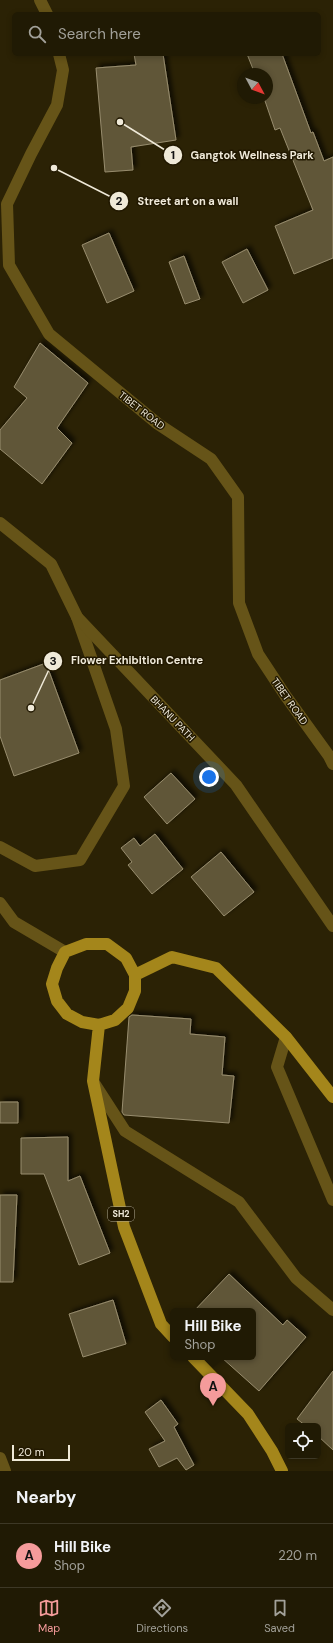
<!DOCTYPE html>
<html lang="en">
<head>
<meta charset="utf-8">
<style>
	:root { --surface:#201a04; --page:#2d2713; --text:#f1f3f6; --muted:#a2a19a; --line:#3d3826; --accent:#f59b9b }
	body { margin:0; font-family:"DM Sans",sans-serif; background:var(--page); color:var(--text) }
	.controls { position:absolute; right:12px; bottom:12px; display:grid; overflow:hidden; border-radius:6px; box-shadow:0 2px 6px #0003 }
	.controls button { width:36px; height:36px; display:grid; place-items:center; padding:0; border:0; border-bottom:1px solid var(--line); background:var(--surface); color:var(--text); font:20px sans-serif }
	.compass { position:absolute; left:237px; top:68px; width:36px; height:36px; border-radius:50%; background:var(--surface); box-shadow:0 2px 6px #0003; rotate:131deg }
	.scale { position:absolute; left:12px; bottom:10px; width:58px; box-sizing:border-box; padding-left:4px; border:2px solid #efe9d8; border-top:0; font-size:11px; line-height:14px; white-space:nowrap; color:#efe9d8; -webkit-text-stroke:3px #211800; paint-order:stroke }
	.you { position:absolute; left:209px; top:777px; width:14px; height:14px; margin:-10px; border:3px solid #fff; border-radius:50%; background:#1a73e8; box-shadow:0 0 0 6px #1a73e833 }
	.badge { display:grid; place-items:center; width:26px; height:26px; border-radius:50%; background:var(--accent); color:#111; font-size:13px; font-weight:700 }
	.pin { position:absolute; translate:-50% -33px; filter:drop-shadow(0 1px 2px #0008) }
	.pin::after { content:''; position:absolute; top:21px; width:14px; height:12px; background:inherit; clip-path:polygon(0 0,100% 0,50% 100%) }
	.popup { position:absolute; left:170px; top:1308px; width:86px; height:52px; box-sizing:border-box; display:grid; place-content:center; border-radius:6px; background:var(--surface); filter:drop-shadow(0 1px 3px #0005); font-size:13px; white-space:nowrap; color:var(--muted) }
	.popup b { font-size:15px; color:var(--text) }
	.popup::after { content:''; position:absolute; left:50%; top:100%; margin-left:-8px; border:8px solid transparent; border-top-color:var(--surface) }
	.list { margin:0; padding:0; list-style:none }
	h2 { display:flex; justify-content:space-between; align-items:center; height:52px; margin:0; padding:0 16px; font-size:17px }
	h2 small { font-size:13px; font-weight:400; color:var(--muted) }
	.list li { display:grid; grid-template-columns:26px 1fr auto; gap:12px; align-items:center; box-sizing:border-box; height:64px; padding:0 16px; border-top:1px solid var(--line) }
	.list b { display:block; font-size:15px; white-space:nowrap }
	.list p { margin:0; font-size:13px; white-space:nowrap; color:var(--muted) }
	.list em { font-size:13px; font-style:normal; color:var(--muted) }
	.icon { flex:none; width:22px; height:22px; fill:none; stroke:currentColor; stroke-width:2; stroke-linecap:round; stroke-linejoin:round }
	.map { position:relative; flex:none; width:333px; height:1471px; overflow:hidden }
	.search { position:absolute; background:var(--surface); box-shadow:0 2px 6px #0003; left:12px; right:12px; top:12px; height:44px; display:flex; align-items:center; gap:10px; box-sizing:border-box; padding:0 14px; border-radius:6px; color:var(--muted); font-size:15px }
	.sheet { height:116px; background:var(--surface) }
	nav { display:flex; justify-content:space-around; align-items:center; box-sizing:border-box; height:56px; border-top:1px solid var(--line); background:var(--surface); font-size:11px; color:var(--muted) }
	nav a { display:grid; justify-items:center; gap:2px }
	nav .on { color:var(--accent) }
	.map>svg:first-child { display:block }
	.building { fill:#605639; stroke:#988d6e; filter:url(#shadow) }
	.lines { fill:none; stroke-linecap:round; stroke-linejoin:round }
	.minor { stroke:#665418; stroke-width:12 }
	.tertiary { stroke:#665418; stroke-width:12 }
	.primary { stroke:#a4861b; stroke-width:12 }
	.labels { text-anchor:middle; stroke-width:3; stroke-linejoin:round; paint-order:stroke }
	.shield { fill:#211800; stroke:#b1aa97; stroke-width:1 }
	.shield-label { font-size:9px; font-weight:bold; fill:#efe9d8 }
	.street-label { font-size:10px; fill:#efe9d8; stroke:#211800 }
	.leader { fill:none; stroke:#efe9d8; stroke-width:1.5 }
	.callout-dot { fill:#efe9d8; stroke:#211800; stroke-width:1.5 }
	.mark-label { font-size:12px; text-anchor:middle; font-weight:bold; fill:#111 }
	.callout-label { font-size:11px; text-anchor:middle; font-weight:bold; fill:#efe9d8; stroke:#211800; stroke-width:3; stroke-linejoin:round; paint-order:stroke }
</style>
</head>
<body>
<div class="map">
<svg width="333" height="1471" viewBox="0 0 333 1471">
	<defs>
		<filter id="shadow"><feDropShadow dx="3.5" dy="-3.5" stdDeviation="2" flood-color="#0009"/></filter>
	</defs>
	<rect width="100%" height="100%" fill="#2b2205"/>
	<!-- building -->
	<path class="building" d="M134 54H163L176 140 131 147 133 170 105 172 96 68 136 65Z
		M247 54H282L311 133 313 132 324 161 333 157V258L294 274 275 226 313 210 280 128 275 130 264 98H267V74H255Z
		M109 233 134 291 107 303 82 245Z
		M247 249 268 290 243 303 222 262Z
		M184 256 200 299 185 304 169 262Z
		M40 343 88 383 57 428 72 443 42 484 0 449V430L27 398 14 387Z
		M46 663 79 753 14 776 0 736V680Z
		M171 773 195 799 167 824 144 797Z
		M155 834 183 869 152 894 128 865 132 862 121 848 134 838 140 846Z
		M221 852 254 892 224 916 191 877Z
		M132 1015 191 1019 190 1034 225 1037 222 1075 234 1076 229 1123 124 1115 122 1112 129 1017Z
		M0 1102H18V1123H0Z
		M68 1137V1181L80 1176 110 1253 79 1265 44 1174H21V1138Z
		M0 1195H17L13 1282H0Z
		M229 1274 283 1325 287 1320 306 1337 259 1391 221 1357H253V1311H194Z
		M113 1300 126 1344 83 1357 69 1314Z
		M333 1371V1450L318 1436V1426H306L297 1419Z
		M161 1400 178 1424 174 1427 194 1465 186 1470 177 1458 159 1467 149 1449 165 1441 145 1412Z"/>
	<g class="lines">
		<!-- minor -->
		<path class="minor" d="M0 847 35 866 80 860 124 786 116 729 77 617
			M286 1037 277 1067 333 1200
			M94 1083 125 1131 239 1202 296 1278 333 1310
			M0 1458 5 1471"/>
		<!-- tertiary -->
		<path class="tertiary" d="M40 0 47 14
			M59 54 63 70 57 105 31 154 7 204 9 265 49 334 158 424 211 459 238 497 239 603 258 654 285 695 329 756 333 764
			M0 523 51 564 77 617 236 785 333 926
			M0 903 14 922 65 952"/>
		<!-- primary -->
		<path class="primary" d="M86 944H107L126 958 135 975V991L128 1008 115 1020 99 1025 82 1022 67 1014 57 1001 52 984 57 968 65 952Z
			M135 975 172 957 216 968 286 1037 333 1097
			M99 1025 93 1081 124 1227 161 1324 173 1337
			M193 1357 248 1414 272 1451 282 1471"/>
	</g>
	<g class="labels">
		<!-- shield labels -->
		<rect class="shield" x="108" y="1207" width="26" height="14" rx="3"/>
		<g class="shield-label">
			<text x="121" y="1217">SH2</text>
		</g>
		<!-- street labels -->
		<g class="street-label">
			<text transform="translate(142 410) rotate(38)" y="4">TIBET ROAD</text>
			<text transform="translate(290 701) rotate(55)" y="4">TIBET ROAD</text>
			<text transform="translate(173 718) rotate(46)" y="4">BHANU PATH</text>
		</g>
	</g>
	<!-- callouts -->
	<path class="leader" d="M120 122L173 155M54 168L119 201M31 708L53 661"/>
	<g class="callout-dot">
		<circle cx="120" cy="122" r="4"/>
		<circle cx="54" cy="168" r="4"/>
		<circle cx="31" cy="708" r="4"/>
		<circle cx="173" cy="155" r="10"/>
		<circle cx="119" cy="201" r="10"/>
		<circle cx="53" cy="661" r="10"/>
	</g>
	<g class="mark-label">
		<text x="173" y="159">1</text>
		<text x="119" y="205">2</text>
		<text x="53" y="665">3</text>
	</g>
	<g class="callout-label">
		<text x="252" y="159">Gangtok Wellness Park</text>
		<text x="188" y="205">Street art on a wall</text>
		<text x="137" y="664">Flower Exhibition Centre</text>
	</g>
</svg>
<div class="controls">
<button><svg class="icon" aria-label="locate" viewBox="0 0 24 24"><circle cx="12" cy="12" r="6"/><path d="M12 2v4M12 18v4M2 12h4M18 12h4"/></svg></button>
</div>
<svg class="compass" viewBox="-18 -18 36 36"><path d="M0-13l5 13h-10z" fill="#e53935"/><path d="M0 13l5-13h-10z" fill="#a2a19a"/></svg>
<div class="scale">20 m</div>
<div class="you"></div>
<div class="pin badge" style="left:213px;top:1406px">A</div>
<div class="popup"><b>Hill Bike</b>Shop</div>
<div class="search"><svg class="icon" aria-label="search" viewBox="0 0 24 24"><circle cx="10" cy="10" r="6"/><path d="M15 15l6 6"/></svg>Search here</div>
</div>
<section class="sheet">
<h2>Nearby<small></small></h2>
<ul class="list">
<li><span class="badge">A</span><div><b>Hill Bike</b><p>Shop</p></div><em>220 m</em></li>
</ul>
</section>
<nav>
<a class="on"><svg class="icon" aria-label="map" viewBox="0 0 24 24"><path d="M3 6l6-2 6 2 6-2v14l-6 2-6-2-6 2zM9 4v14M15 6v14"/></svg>Map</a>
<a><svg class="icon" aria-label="directions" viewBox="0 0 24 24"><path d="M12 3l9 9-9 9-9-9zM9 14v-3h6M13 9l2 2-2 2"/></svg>Directions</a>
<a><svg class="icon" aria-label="saved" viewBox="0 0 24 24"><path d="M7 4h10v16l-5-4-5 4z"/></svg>Saved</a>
</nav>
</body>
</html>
